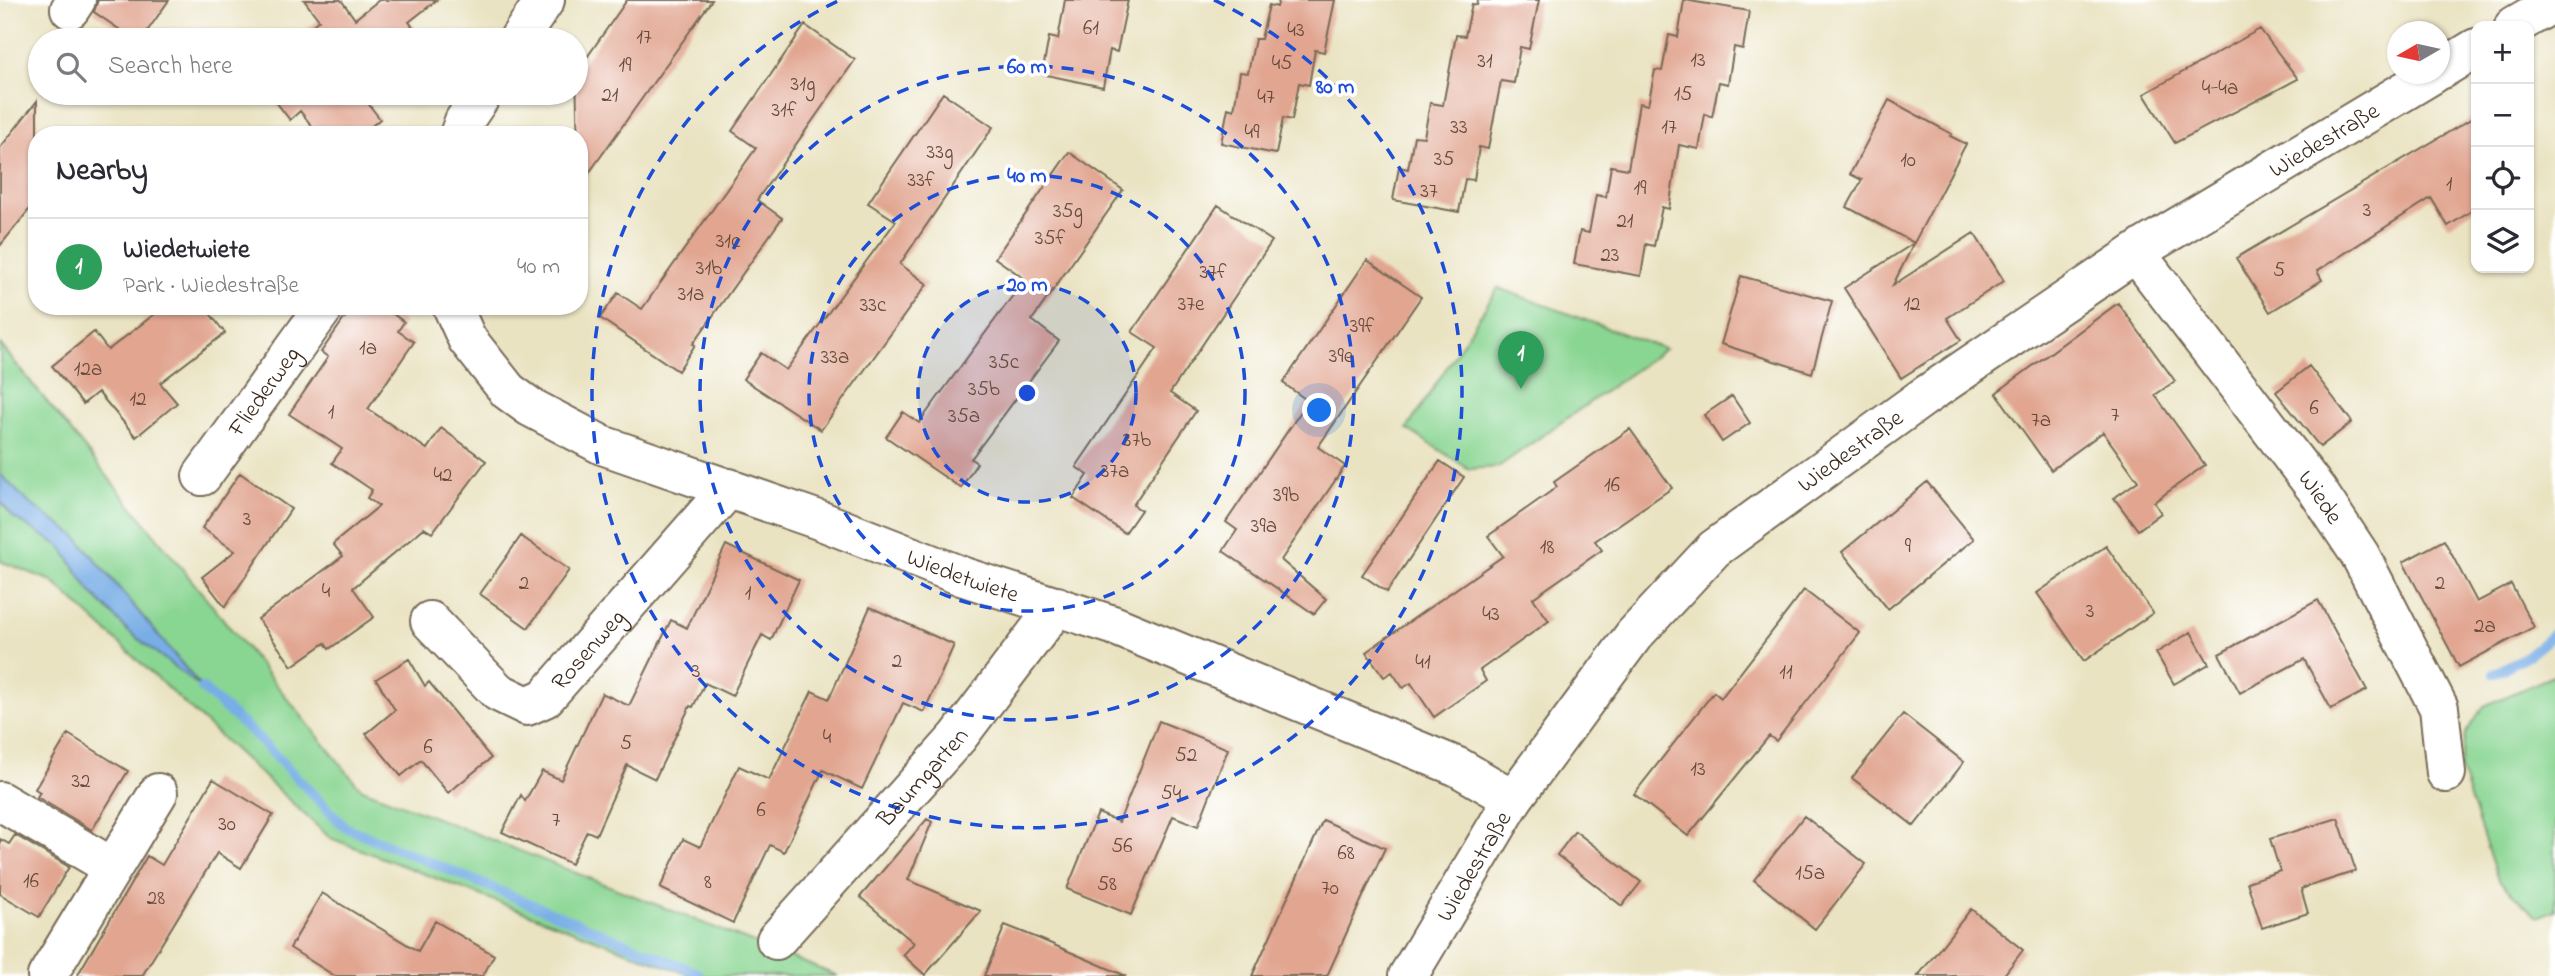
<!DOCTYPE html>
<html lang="en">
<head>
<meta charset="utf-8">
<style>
	:root { --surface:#fff; --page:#f2f2f3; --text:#2b2b33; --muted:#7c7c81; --line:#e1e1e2; --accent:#0b8043 }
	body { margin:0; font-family:"Indie Flower",sans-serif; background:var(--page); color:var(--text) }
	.controls { position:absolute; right:21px; top:21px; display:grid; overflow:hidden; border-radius:14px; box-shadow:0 2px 5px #0004 }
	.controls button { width:63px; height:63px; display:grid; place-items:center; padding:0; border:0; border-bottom:2px solid var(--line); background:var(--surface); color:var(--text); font:35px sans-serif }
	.compass { position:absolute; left:2387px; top:21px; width:63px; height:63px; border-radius:50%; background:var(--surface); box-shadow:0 2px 5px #0004; rotate:261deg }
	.you { position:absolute; left:1320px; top:411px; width:24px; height:24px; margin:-18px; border:5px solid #fff; border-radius:50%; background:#1a73e8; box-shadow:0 0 0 10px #1a73e833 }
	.badge { display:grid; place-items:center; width:46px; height:46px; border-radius:50%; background:var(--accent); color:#fff; font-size:23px; font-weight:700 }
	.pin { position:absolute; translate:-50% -58px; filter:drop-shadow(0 2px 4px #0008) }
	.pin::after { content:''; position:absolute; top:37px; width:24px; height:21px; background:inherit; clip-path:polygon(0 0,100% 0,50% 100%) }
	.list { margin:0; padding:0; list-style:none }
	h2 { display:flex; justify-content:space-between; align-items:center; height:91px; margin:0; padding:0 28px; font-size:30px }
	h2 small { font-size:23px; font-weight:400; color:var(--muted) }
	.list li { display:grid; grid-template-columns:46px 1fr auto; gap:21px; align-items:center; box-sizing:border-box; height:98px; padding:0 28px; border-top:2px solid var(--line) }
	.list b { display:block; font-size:26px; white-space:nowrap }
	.list p { margin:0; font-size:23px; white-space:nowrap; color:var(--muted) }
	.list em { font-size:23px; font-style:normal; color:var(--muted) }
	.icon { flex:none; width:38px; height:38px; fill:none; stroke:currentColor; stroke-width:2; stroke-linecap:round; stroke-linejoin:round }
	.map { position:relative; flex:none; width:2555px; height:976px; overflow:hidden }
	.search { position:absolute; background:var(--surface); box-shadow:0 2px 5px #0004; left:28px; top:28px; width:560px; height:77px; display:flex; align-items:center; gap:18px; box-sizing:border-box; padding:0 24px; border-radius:38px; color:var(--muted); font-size:26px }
	.panel { position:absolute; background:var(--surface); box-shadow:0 2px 5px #0004; left:28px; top:126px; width:560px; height:189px; border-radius:28px }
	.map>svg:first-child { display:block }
	.green { fill:#89d592; stroke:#628058; stroke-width:2 }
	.water { fill:#78ade6; stroke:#5a6c82; stroke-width:2 }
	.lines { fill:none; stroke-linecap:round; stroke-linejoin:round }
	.stream { stroke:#78ade6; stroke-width:10 }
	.building { fill:#e1a590 }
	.minor-casing { stroke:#786b57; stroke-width:42 }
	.minor { stroke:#fff; stroke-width:38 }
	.ring { fill:none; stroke:#1d4ed8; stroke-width:3.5; stroke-dasharray:12 9 }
	.labels { text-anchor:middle; stroke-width:7; stroke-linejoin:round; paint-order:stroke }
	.number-label { font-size:21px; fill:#64493a }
	.street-label { font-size:24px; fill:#3b2a1e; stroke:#fff }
	.centre { fill:#1d4ed8; stroke:#fff; stroke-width:3.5 }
	.ring-label { font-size:21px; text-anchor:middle; font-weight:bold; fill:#1d4ed8; stroke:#fff; stroke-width:7; stroke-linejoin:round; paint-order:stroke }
</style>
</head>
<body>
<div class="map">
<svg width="2555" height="976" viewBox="0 0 2555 976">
	<rect width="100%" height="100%" fill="#fff"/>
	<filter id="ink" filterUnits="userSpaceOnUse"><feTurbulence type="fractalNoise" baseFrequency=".0143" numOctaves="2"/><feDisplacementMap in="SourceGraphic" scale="14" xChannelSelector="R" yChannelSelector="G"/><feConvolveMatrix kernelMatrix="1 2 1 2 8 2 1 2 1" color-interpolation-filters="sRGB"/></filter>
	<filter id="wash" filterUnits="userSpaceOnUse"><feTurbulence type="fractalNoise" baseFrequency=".00686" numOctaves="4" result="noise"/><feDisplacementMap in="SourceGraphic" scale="28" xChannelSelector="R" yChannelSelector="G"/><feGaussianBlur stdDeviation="1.57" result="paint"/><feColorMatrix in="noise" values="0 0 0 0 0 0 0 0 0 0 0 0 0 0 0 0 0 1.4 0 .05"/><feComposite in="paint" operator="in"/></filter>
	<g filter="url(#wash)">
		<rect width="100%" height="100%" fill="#eae3c2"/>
		<!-- green -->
		<path class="green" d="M1498 288 1665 349 1498 467 1469 469 1407 429Z
			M0 344 360 788 838 976H692L330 838 52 581 0 561Z
			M2555 675V910L2537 917 2498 880 2460 769 2465 734 2484 706Z"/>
		<!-- water -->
		<path class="water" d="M0 474 29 503 76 536 202 688 128 631 91 592 61 547 13 517 0 501Z"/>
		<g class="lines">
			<!-- stream -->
			<path class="stream" d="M2494 674 2528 655 2555 633
				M202 688 255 735 345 827 698 973"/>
		</g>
		<g id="blocks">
			<!-- building -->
			<path class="building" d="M98 0H169L141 40H135L94 12Z
				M304 0H341L355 19 379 0H437L409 22 424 40H293L319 20Z
				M627 0H712L579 187 576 73Z
				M1065 0H1128L1117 52 1110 50 1103 87 1042 74 1049 37 1058 39Z
				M1279 0H1335L1324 52 1315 50 1309 85 1299 83 1292 120 1283 118 1276 154 1221 143 1228 108 1234 110 1240 72 1248 73 1255 39H1261L1269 5 1277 7Z
				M1478 0H1539L1529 49 1520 47 1514 83 1501 81 1488 149 1479 147 1474 180 1465 179 1459 212 1393 200 1399 167 1408 169 1414 136 1424 137 1430 103 1443 105 1456 35 1465 36 1472 4 1477 5Z
				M1684 0 1749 11 1743 49 1734 47 1728 84 1719 82 1712 117 1705 114 1699 149 1679 145 1669 209 1662 207 1654 246 1646 244 1641 276 1574 264 1580 231 1589 233 1596 195 1606 197 1611 166 1628 169 1639 103 1648 105 1655 70 1662 71 1669 35 1678 37Z
				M805 25 855 60 757 200 782 218 693 344 695 345 678 371 600 318 618 293 642 309 756 148 732 131Z
				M2260 29 2298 79 2175 143 2144 94Z
				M277 93H360L380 119 361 135H319L300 111 290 120 273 98Z
				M943 93 993 127 900 264 927 284 821 430 743 379 761 353 786 370 896 221 868 203Z
				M1889 100 1952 134 1950 136 1966 144 1914 243 1847 207 1862 180 1850 174Z
				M37 101V200L0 246V148Z
				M2476 116V208L2448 226 2431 198 2317 271 2322 280 2270 312 2236 258Z
				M1069 152 1123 190 1032 320 1059 341 971 459 977 463 961 488 886 437 903 412 919 423 1025 279 995 258Z
				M1218 205 1272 241 1170 393 1196 411 1133 505 1141 510 1125 533 1073 498 1088 475 1076 467 1157 348 1132 332Z
				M1974 233 2004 281 1947 318 1961 340 1901 378 1844 288 1914 243 1893 285Z
				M1367 260 1421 297 1318 447 1345 466 1281 560 1326 599 1314 614 1223 551 1237 530 1226 522 1308 401 1283 383Z
				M1741 276 1832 301 1812 373 1721 344Z
				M2118 303 2175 381 2155 395 2205 465 2154 502 2161 513 2138 530 2114 498 2138 481 2103 432 2051 470 1996 393Z
				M165 306H204L225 333 160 383 177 403 136 437 98 392 83 404 52 366 94 332 108 350Z
				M353 306H382L404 322 398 331 414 342 368 409 427 449 441 428 486 461 432 533 424 528 353 588 374 617 329 649 325 643 292 666 258 619 343 556 333 544 379 506 367 498 372 490 332 463 342 449 289 414 328 357 321 352Z
				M2309 366 2352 422 2320 447 2276 392Z
				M1732 396 1750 423 1722 442 1704 415Z
				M1630 429 1672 488 1595 541 1602 550 1533 598 1549 621 1480 670 1486 681 1434 717 1411 683 1403 688 1392 672 1384 677 1366 652 1503 556 1488 536 1557 487 1554 482Z
				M1440 461 1464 477 1387 592 1362 575Z
				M240 473 291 509 225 607 202 577 235 551 202 528Z
				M1927 482 1974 539 1888 609 1842 552Z
				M521 536 569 570 528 628 480 594Z
				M2444 540 2477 602 2511 584 2534 627 2459 667 2403 562Z
				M726 545 799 580 771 640 762 635 732 696 705 683 693 707 690 706 655 779 627 765 596 835 587 831 571 864 502 832 521 795 525 801 542 771 561 780 602 693 629 706 671 620 687 628Z
				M2106 546 2153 613 2084 661 2037 593Z
				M1804 590 1860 633 1776 741 1769 736 1688 836 1634 794 1714 692 1721 698Z
				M2318 600 2367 690 2331 709 2304 659 2240 693 2219 654Z
				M870 607 954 645 924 712 903 703 862 789 823 770 784 852 770 845 733 923 660 888 683 839 700 847 739 766 769 780 812 691 829 699Z
				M2191 632 2209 664 2174 684 2156 653Z
				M409 659 425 686 429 682 491 758 448 793 421 760 401 776 366 734 395 710 376 679Z
				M1903 714 1964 762 1914 826 1852 778Z
				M1159 721 1228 749 1198 826 1173 816 1131 915 1067 889 1098 813 1119 822Z
				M68 734 128 771 92 830 37 797 40 792 35 789Z
				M213 779 273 815 241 868 217 853 142 976H77L147 856 162 865Z
				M1804 816 1866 864 1815 929 1754 880Z
				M2338 818 2356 871 2301 889 2308 913 2262 928 2247 882 2280 871 2270 839Z
				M927 819 932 822 908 880 981 911 925 975 903 955 914 943 860 897Z
				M1323 820 1385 848 1327 976H1252Z
				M1575 831 1641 882 1622 906 1557 855Z
				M15 835 69 867 39 917 0 894V839L9 844Z
				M322 893 418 951 435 921 494 955 483 976H335L290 948Z
				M1971 909 2023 950 2003 976H1918Z
				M1005 925 1040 939 1126 976H984Z"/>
		</g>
	</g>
	<g filter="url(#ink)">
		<use href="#blocks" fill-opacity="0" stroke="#786b57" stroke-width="2"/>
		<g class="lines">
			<defs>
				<g id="minor">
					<path d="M70 9 76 0"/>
					<path d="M2514 26 2555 2"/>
					<path d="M518 40 545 0"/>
					<path d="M2440 70 2476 48"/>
					<path d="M459 135 464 121 483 93"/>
					<path id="s1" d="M2136 253 2317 490 2360 555 2439 708 2446 773"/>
					<path id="s2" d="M452 306 467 339 508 391 530 407 602 445 819 520 964 577 1113 625 1458 767 1513 799"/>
					<path id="s3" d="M202 476 325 306"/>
					<path id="s4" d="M430 621 498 692 527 706 545 698 729 488"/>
					<path d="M0 801 112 867"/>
					<path id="s5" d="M776 940 958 737 1057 606"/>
					<path d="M47 976 158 793"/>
					<path id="s6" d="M1408 976 1513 799 1634 635 1714 549 1922 398 2146 246 2433 74"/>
				</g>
			</defs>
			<!-- minor casing -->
			<use href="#minor" class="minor-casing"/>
			<!-- minor -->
			<use href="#minor" class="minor"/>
		</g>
	</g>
	<!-- distance rings -->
	<circle cx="1027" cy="393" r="109" fill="#1d4ed8" fill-opacity=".12"/>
	<g class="ring">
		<circle cx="1027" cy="393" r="109"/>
		<circle cx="1027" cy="393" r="218"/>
		<circle cx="1027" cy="393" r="327"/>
		<path d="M1214 0A435 435 0 1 1 840 0"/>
	</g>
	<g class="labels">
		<!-- number labels -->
		<g class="number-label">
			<text x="1091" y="34">61</text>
			<text x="1296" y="36">43</text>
			<text x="644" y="43">17</text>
			<text x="1698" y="66">13</text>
			<text x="1485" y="67">31</text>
			<text x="1282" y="69">45</text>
			<text x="625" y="71">19</text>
			<text x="803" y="90">31g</text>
			<text x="2220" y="94">4-4a</text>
			<text x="1683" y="100">15</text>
			<text x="610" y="101">21</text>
			<text x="1266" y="103">47</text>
			<text x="784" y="116">31f</text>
			<text x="1459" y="133">33</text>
			<text x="1669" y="133">17</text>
			<text x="1252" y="138">49</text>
			<text x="940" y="158">33g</text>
			<text x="1444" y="165">35</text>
			<text x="1908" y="166">10</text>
			<text x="921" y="186">33f</text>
			<text x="2449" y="190">1</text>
			<text x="1640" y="194">19</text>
			<text x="1429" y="197">37</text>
			<text x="2367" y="216">3</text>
			<text x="1068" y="217">35g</text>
			<text x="1625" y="227">21</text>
			<text x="1050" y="244">35f</text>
			<text x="728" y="247">31c</text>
			<text x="1610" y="261">23</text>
			<text x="709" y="274">31b</text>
			<text x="2279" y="276">5</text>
			<text x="1213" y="278">37f</text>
			<text x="691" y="300">31a</text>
			<text x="1191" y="310">37e</text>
			<text x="1912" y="310">12</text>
			<text x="873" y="311">33c</text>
			<text x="1362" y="332">39f</text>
			<text x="368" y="354">1a</text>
			<text x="1341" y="362">39e</text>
			<text x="835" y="363">33a</text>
			<text x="1004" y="368">35c</text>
			<text x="88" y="375">12a</text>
			<text x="984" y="395">35b</text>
			<text x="138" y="405">12</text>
			<text x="2314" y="414">6</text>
			<text x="331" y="418">1</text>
			<text x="2115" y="421">7</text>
			<text x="964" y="422">35a</text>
			<text x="2041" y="426">7a</text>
			<text x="1137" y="446">37b</text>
			<text x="1115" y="477">37a</text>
			<text x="443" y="481">42</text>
			<text x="1612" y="491">16</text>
			<text x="1286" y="501">39b</text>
			<text x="247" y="525">3</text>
			<text x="1264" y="532">39a</text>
			<text x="1908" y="552">9</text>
			<text x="1547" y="553">18</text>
			<text x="524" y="589">2</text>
			<text x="2440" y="589">2</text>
			<text x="326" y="597">4</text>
			<text x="748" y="599">1</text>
			<text x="2090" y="617">3</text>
			<text x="1491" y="620">43</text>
			<text x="2485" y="632">2a</text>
			<text x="897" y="667">2</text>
			<text x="1423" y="668">41</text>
			<text x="696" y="677">3</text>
			<text x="1786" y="678">11</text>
			<text x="827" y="743">4</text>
			<text x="626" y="749">5</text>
			<text x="428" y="753">6</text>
			<text x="1186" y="761">52</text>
			<text x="1698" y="775">13</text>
			<text x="81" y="787">32</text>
			<text x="1171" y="799">54</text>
			<text x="761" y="816">6</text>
			<text x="556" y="826">7</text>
			<text x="227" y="830">30</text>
			<text x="1122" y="852">56</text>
			<text x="1346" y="859">68</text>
			<text x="1810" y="879">15a</text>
			<text x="31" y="887">16</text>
			<text x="708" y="888">8</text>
			<text x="1107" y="890">58</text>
			<text x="1330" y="894">70</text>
			<text x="156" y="904">28</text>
		</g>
		<!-- street labels -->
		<g class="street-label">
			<text dy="8" stroke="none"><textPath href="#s6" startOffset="1262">Wiedestraße</textPath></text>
			<text dy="8" stroke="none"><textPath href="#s3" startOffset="105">Fliederweg</textPath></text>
			<text dy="8" stroke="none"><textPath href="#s6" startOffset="695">Wiedestraße</textPath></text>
			<text dy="8" stroke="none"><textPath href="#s1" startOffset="306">Wiede</textPath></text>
			<text dy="8" stroke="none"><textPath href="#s2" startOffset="595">Wiedetwiete</textPath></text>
			<text dy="8" stroke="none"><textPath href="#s4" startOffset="215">Rosenweg</textPath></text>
			<text dy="8" stroke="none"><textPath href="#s5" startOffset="219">Baumgarten</textPath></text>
			<text dy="8" stroke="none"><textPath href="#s6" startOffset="128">Wiedestraße</textPath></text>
		</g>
	</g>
	<circle cx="1027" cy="393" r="10" class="centre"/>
	<g class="ring-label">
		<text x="1027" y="73">60 m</text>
		<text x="1335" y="93">80 m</text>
		<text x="1027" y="182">40 m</text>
		<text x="1027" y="291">20 m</text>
	</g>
</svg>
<div class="controls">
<button>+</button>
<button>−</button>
<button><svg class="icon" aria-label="locate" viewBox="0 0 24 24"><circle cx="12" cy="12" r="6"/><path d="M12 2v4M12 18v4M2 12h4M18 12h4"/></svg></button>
<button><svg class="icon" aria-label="layers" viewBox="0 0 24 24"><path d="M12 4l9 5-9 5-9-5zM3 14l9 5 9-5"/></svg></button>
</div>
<svg class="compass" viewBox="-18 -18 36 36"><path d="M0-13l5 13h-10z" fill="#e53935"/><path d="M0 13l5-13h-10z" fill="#7c7c81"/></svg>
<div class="you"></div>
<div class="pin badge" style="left:1521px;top:389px;background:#2e9e5b">1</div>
<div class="search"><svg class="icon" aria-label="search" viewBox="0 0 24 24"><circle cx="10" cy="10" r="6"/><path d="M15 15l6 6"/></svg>Search here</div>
<section class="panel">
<h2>Nearby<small></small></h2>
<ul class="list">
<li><span class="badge" style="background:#2e9e5b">1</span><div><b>Wiedetwiete</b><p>Park · Wiedestraße</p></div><em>40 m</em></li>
</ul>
</section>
</div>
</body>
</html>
